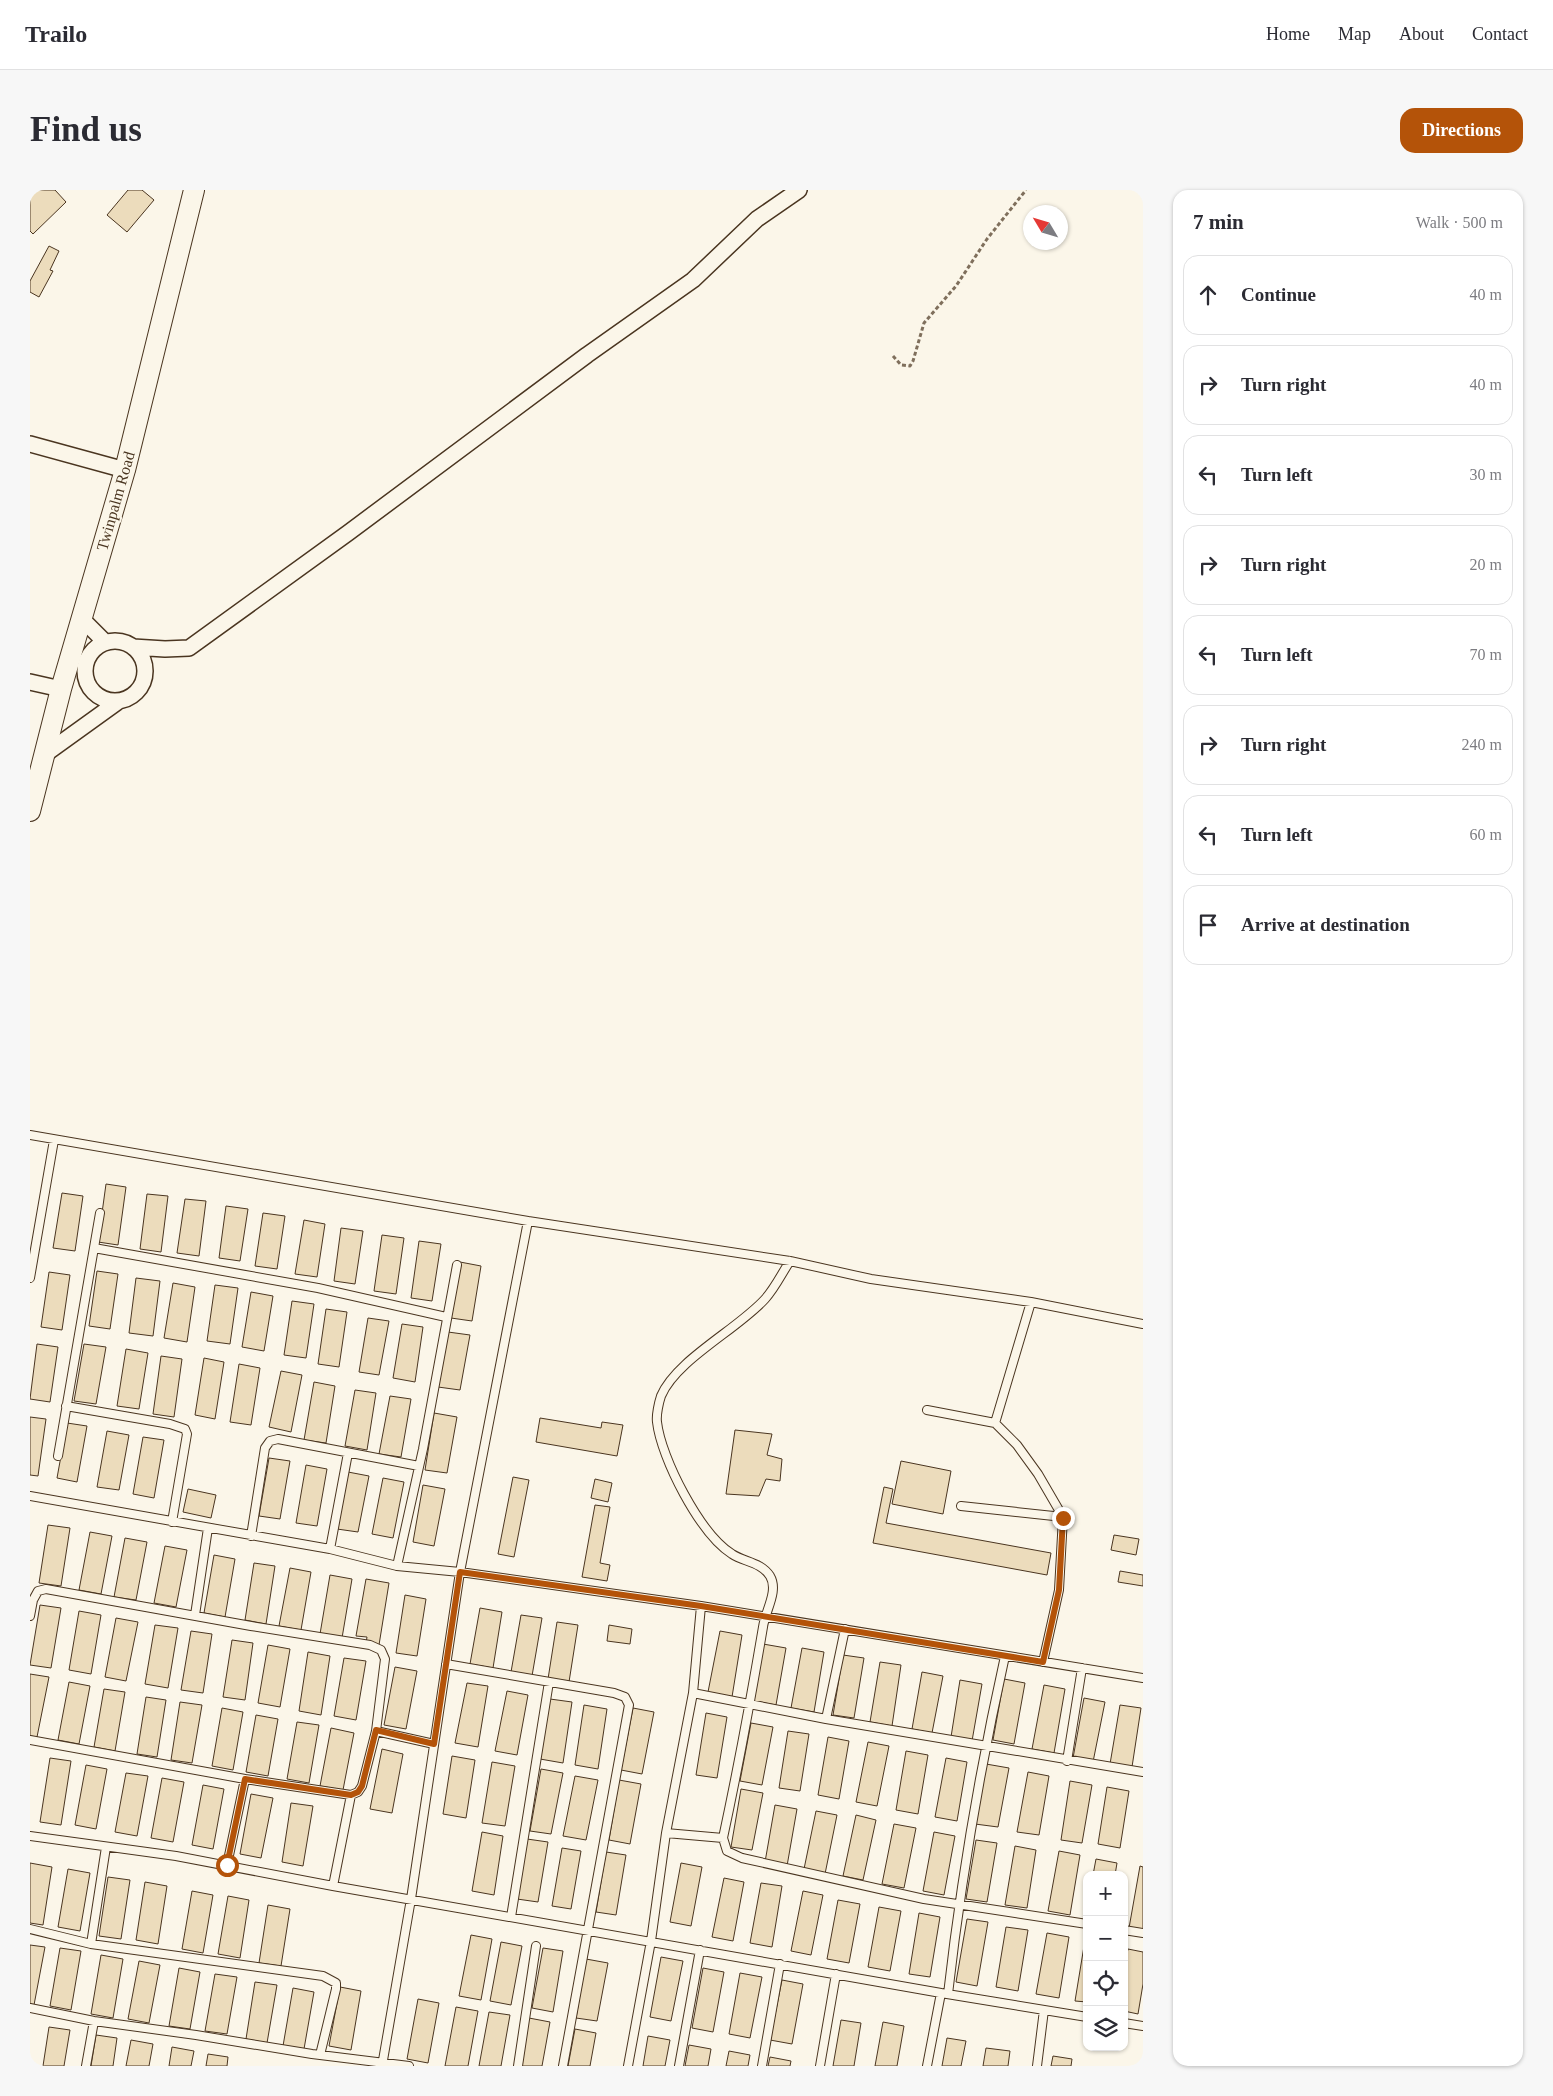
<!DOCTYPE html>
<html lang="en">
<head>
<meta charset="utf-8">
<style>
	:root { --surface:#fff; --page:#f7f7f7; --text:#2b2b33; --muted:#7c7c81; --line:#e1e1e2; --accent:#b45309 }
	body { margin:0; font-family:Georgia,serif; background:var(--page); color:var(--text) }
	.controls { position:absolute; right:15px; bottom:15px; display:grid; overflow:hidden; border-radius:10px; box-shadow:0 1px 4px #0004 }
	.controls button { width:45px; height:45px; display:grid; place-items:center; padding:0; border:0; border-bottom:1px solid var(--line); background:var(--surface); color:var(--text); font:25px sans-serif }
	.compass { position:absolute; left:993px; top:15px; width:45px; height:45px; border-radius:50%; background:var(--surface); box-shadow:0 1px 4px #0004; rotate:308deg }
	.stop { position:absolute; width:15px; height:15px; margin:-11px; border:4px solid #b45309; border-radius:50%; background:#fff }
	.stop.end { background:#b45309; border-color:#fff; box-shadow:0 1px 5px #0008 }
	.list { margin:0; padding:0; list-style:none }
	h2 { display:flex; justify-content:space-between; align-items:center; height:65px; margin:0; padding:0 20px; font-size:21px }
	h2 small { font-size:16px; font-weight:400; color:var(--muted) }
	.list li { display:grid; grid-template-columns:32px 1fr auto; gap:15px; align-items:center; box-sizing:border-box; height:80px; margin:0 10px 10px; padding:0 10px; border:1px solid var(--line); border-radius:15px }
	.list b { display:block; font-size:19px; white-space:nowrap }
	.list em { font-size:16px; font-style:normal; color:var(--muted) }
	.icon { flex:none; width:28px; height:28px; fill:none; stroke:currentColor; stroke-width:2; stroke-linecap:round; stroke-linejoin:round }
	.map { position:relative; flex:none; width:1113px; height:1876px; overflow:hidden; border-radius:15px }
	header { display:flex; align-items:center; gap:30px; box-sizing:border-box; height:70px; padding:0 25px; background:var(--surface); border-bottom:1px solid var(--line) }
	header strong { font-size:24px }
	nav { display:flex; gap:28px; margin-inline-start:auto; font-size:18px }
	.intro { display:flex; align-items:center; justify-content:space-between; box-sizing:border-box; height:120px; padding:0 30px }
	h1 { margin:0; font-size:35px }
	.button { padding:12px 22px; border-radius:15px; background:var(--accent); color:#fff; font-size:18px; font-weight:700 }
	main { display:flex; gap:30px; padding:0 30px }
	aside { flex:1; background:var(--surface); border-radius:15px; box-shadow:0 1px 4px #0004 }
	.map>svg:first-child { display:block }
	.building { fill:#ecdcbc; stroke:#4a3520 }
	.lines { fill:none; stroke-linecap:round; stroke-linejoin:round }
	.lane-casing { stroke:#4a3520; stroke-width:10 }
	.street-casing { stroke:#4a3520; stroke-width:18 }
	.secondary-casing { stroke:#4a3520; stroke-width:22 }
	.path { stroke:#7f6f5c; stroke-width:3; stroke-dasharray:4 2.5; stroke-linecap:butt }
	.lane { stroke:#fbf6e9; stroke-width:8 }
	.street { stroke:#fbf6e9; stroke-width:15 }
	.secondary { stroke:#fbf6e9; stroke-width:20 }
	.route { stroke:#b45309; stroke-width:6 }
	.labels { text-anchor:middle; stroke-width:4; stroke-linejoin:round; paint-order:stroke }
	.street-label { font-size:16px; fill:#4a3520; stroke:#fbf6e9 }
</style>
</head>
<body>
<header>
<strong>Trailo</strong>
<nav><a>Home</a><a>Map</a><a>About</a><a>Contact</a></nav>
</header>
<div class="intro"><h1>Find us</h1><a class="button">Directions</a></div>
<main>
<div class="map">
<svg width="1113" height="1876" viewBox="0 0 1113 1876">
	<rect width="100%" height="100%" fill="#fbf6e9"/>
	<!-- building -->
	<path class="building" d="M0 0H25L36 12 3 44 0 41Z
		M98 0H112L124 10 97 42 77 25Z
		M19 56 29 61 20 80 23 81 9 107 0 102V91Z
		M76 994 96 997 88 1055 68 1052Z
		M32 1003 53 1006 45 1061 23 1058Z
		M117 1004 138 1006 131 1062 110 1059Z
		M155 1009 176 1011 169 1066 147 1063Z
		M196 1016 218 1019 210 1071 189 1068Z
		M233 1023 255 1026 247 1079 225 1076Z
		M274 1030 295 1034 287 1087 265 1084Z
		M311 1038 333 1041 325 1094 304 1091Z
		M352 1045 374 1048 366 1104 344 1101Z
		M389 1051 411 1054 402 1111 381 1108Z
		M430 1072 451 1076 442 1131 421 1128Z
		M67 1081 88 1084 80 1139 59 1136Z
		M19 1082 40 1085 32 1140 11 1137Z
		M106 1088 130 1091 123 1146 99 1143Z
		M143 1093 165 1097 157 1152 134 1148Z
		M185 1095 208 1098 200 1154 177 1151Z
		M221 1102 243 1106 234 1161 212 1157Z
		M262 1111 284 1114 276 1168 254 1165Z
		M296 1119 317 1122 309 1177 288 1174Z
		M338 1128 359 1131 349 1185 329 1182Z
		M372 1134 393 1137 385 1192 363 1188Z
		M418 1142 440 1145 430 1200 408 1197Z
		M7 1154 28 1157 20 1212 0 1209Z
		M54 1154 76 1157 66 1214 44 1211Z
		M96 1159 118 1163 109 1219 87 1216Z
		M131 1166 152 1169 144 1227 123 1224Z
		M174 1168 194 1172 185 1229 165 1225Z
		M209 1174 230 1178 221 1235 200 1232Z
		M251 1181 272 1185 261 1242 239 1237Z
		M284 1192 305 1196 296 1253 274 1250Z
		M325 1200 346 1203 337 1260 315 1256Z
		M360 1206 381 1209 371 1267 349 1264Z
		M404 1223 427 1227 417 1283 395 1280Z
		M0 1227 16 1229 8 1286 0 1285Z
		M510 1228 571 1238 572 1232 593 1235 587 1266 506 1252Z
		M37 1233 57 1236 47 1292 27 1288Z
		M705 1240 742 1244 737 1265 752 1269 750 1291 736 1289 729 1306 696 1304Z
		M77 1241 99 1245 89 1300 67 1297Z
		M113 1247 134 1250 124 1308 103 1304Z
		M239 1268 260 1271 250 1329 229 1326Z
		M871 1271 921 1281 913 1324 862 1314Z
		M276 1275 297 1279 287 1336 266 1333Z
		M318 1282 339 1286 328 1342 307 1339Z
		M483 1287 499 1290 484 1367 468 1364Z
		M353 1288 374 1292 363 1348 342 1344Z
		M565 1289 582 1293 578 1312 561 1308Z
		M393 1295 415 1299 404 1356 383 1352Z
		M854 1297 863 1299 856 1333 1021 1363 1017 1385 843 1353Z
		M158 1299 186 1305 181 1328 153 1322Z
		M565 1315 580 1317 570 1373 580 1375 577 1391 552 1387Z
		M18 1335 40 1338 31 1396 9 1393Z
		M60 1342 82 1346 71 1404 49 1400Z
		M1084 1345 1109 1349 1106 1365 1081 1360Z
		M95 1348 117 1352 106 1410 84 1407Z
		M135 1356 157 1360 146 1417 124 1413Z
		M184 1365 205 1369 195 1427 174 1423Z
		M224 1373 245 1376 236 1434 215 1430Z
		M260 1378 281 1382 271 1440 249 1436Z
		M1090 1381 1113 1385V1396L1088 1392Z
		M300 1385 322 1389 312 1448 290 1444Z
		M336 1389 359 1393 349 1455 336 1453 337 1447 326 1446Z
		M375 1405 396 1409 387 1466 366 1463Z
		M10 1415 31 1418 21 1478 0 1475Z
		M450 1418 472 1422 463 1478 440 1474Z
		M49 1421 71 1425 61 1484 39 1480Z
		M491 1425 512 1428 502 1486 481 1482Z
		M86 1428 108 1432 96 1491 75 1487Z
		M527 1432 548 1435 539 1492 518 1489Z
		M125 1435 148 1438 138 1498 115 1494Z
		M579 1435 602 1439 600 1454 577 1451Z
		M161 1441 182 1444 173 1503 151 1500Z
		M690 1441 712 1445 702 1507 678 1502Z
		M202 1450 223 1453 215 1510 193 1507Z
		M733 1454 756 1458 746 1515 724 1511Z
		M238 1455 260 1459 250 1517 228 1513Z
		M772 1458 794 1462 784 1522 761 1518Z
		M278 1462 300 1466 291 1525 269 1521Z
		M813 1465 834 1468 824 1528 803 1525Z
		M314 1468 336 1471 326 1530 304 1526Z
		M850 1472 871 1475 862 1536 840 1532Z
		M365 1477 387 1481 376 1539 354 1535Z
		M892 1482 913 1486 902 1543 882 1539Z
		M0 1484 19 1487 7 1547 0 1546Z
		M974 1489 995 1493 984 1554 963 1550Z
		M930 1490 952 1494 942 1551 921 1547Z
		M39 1492 60 1496 49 1554 28 1550Z
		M437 1493 458 1496 448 1557 425 1553Z
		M1014 1495 1035 1499 1024 1563 1002 1559Z
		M74 1499 95 1502 85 1561 64 1557Z
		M477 1501 498 1505 487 1565 465 1561Z
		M116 1507 136 1510 127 1567 107 1564Z
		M1054 1508 1075 1512 1063 1572 1043 1568Z
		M520 1509 542 1512 533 1573 510 1569Z
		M150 1512 172 1515 162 1573 141 1570Z
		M554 1515 577 1519 568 1579 545 1575Z
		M1090 1515 1111 1518 1102 1577 1080 1574Z
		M192 1518 213 1522 203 1580 182 1576Z
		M603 1518 624 1522 612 1584 591 1580Z
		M676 1523 697 1527 687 1588 666 1585Z
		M226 1525 248 1529 238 1586 216 1582Z
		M267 1532 289 1535 279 1593 257 1589Z
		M721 1533 743 1537 732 1595 710 1591Z
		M301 1538 324 1543 313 1600 290 1596Z
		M758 1541 779 1544 770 1601 749 1598Z
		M798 1547 819 1551 809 1609 788 1605Z
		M838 1552 859 1556 847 1616 826 1612Z
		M352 1559 373 1564 362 1623 340 1619Z
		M876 1561 898 1565 888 1624 866 1620Z
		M422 1566 445 1570 436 1628 413 1624Z
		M20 1568 41 1571 31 1635 10 1632Z
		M916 1568 937 1572 927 1631 905 1627Z
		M462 1572 485 1576 475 1636 452 1633Z
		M956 1574 979 1578 968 1637 945 1634Z
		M56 1575 77 1579 66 1639 45 1635Z
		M511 1579 533 1583 521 1644 500 1641Z
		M998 1582 1019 1586 1009 1645 987 1642Z
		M96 1583 118 1586 107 1646 85 1642Z
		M545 1586 568 1590 556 1650 533 1646Z
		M132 1588 154 1592 143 1652 121 1648Z
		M589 1590 611 1594 600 1654 579 1650Z
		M1040 1591 1062 1595 1052 1653 1031 1650Z
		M173 1595 194 1599 183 1659 162 1655Z
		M1077 1597 1099 1601 1090 1658 1068 1654Z
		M711 1599 733 1603 722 1660 701 1657Z
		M221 1604 243 1608 231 1668 210 1664Z
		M261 1613 283 1616 273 1676 252 1672Z
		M745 1615 767 1619 757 1676 735 1672Z
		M786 1621 807 1625 795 1684 774 1679Z
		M826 1625 846 1630 833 1690 813 1686Z
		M864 1634 886 1638 874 1698 852 1694Z
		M452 1642 473 1646 464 1705 442 1701Z
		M904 1642 925 1646 914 1705 893 1701Z
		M497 1649 518 1652 508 1712 487 1709Z
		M946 1650 967 1653 957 1712 936 1709Z
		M985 1656 1006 1660 997 1718 975 1715Z
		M532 1658 551 1661 541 1719 522 1716Z
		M1029 1661 1050 1665 1040 1725 1018 1721Z
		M576 1662 596 1665 586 1725 566 1722Z
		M1066 1669 1087 1673 1085 1685H1063Z
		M0 1673 22 1677 13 1735 0 1733Z
		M651 1673 672 1677 661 1736 640 1732Z
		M1110 1676 1113 1677V1740L1099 1738Z
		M38 1679 60 1683 50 1741 28 1737Z
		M78 1687 100 1690 91 1749 69 1746Z
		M694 1688 714 1692 703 1751 682 1747Z
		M115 1692 137 1696 128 1754 106 1750Z
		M731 1693 752 1696 742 1757 720 1753Z
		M162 1701 183 1705 173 1763 152 1759Z
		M773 1701 793 1705 781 1765 761 1761Z
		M198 1706 219 1710 210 1768 188 1764Z
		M808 1710 830 1714 819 1773 797 1769Z
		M238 1715 260 1719 251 1776 229 1773Z
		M849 1717 871 1721 860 1781 838 1777Z
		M889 1723 910 1727 900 1787 879 1784Z
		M937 1729 958 1732 947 1796 926 1792Z
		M976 1737 998 1740 988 1801 966 1797Z
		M1017 1743 1039 1747 1029 1808 1006 1804Z
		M441 1745 462 1749 451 1810 429 1806Z
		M1055 1750H1057V1812L1045 1811Z
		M471 1752 492 1756 481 1815 460 1811Z
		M0 1755 15 1757 4 1815 0 1814Z
		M30 1758 51 1761 41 1820 20 1816Z
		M513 1758 533 1761 523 1822 502 1818Z
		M1098 1759 1113 1762V1794L1108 1824 1094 1821V1778Z
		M71 1765 93 1769 83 1828 61 1824Z
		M631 1767 653 1771 641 1831 620 1827Z
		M556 1769 578 1773 567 1831 546 1828Z
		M109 1771 130 1775 119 1833 98 1829Z
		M149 1778 170 1782 160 1839 139 1836Z
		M673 1778 694 1782 683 1842 662 1838Z
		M710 1783 732 1787 720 1848 699 1844Z
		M185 1784 207 1787 197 1844 175 1841Z
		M752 1790 773 1794 762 1854 740 1850Z
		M225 1792 247 1795 237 1853 216 1849Z
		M310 1797 331 1801 321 1860 299 1856Z
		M263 1798 284 1802 274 1859 253 1856Z
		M388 1809 409 1813 398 1873 377 1869Z
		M426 1817 448 1821 438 1876H415Z
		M459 1822 480 1825 471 1876H449Z
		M499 1828 520 1832 512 1876H490Z
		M811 1830 831 1833 824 1876H803Z
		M853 1832 874 1836 867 1876H845Z
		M19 1837 40 1840 34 1876H13Z
		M545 1839 566 1843 560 1876H538Z
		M66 1845 87 1848 83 1876H61Z
		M618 1846 640 1850 635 1876H613Z
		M917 1848 936 1851 931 1876H912Z
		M101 1850 123 1854 119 1876H96Z
		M659 1855 681 1859 678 1876H655Z
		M142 1857 164 1861 161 1876H139Z
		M956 1858 980 1861 978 1876H953Z
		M699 1861 720 1865 718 1876H696Z
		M178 1864 198 1867 197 1876H176Z
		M1023 1866 1042 1869 1041 1876H1021Z
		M740 1867 761 1871 760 1876H738Z"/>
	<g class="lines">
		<defs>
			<path id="lane" d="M0 945 498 1031 760 1071 841 1089 1001 1112 1113 1134
				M64 1058 288 1098 416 1127
				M760 1071C752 1083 745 1098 735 1109 708 1139 646 1170 631 1206 629 1212 626 1225 627 1232 631 1268 670 1344 702 1364 714 1372 731 1372 740 1386 749 1401 735 1421 733 1437 721 1508 708 1578 693 1648L697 1661 712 1668 894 1709 1057 1734
				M0 1088 24 950
				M36 1216 140 1234 155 1239 157 1244 142 1332
				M897 1220 965 1233 987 1255 1008 1284 1033 1327 1029 1400 1013 1472
				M965 1233 1001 1112
				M28 1266 70 1023
				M0 1306 300 1359 367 1376 430 1382 671 1416 1113 1488
				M931 1316 1033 1327
				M221 1346 235 1258 240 1251 248 1249 389 1276
				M300 1359 318 1263
				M367 1376 393 1259 427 1075
				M165 1425 178 1338
				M0 1426 3 1410 8 1401 16 1399 221 1436 340 1455 351 1460 355 1469 346 1541 332 1596 328 1602 321 1605 215 1589 0 1550
				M416 1474 584 1503 595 1507 599 1515 533 1876
				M663 1503 796 1529 1113 1582
				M796 1529 815 1439
				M346 1541 404 1554
				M1037 1571 1052 1478
				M636 1643 693 1648
				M0 1646 146 1666 303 1696 911 1803 1057 1827
				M197 1675 215 1589
				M303 1696 321 1605
				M481 1727 519 1492
				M0 1739 61 1754 293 1786 306 1793V1799L290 1865
				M1094 1740 1113 1743
				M61 1754 76 1657
				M918 1804C931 1690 950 1578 975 1466
				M0 1818 64 1831 166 1845 282 1864 379 1876
				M1094 1833 1113 1836
				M56 1876 64 1831
				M352 1876 381 1709 430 1382 498 1031
				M488 1876 506 1756
				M598 1876 621 1751 636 1643 663 1503 671 1416
				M649 1876 670 1760
				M732 1876 750 1774
				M790 1876 806 1784
				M897 1876 911 1803
				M1007 1876 1014 1820"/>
			<path id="street" d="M0 254 95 280
				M51 428 75 452
				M55 481a30 30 0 1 1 60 0a30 30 0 1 1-60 0Z
				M103 457 135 459 159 458 318 343 557 165 663 90 727 29 769 0
				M0 492 31 499
				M14 565 89 511"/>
			<path id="secondary" d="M0 621 31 499 95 280 164 0"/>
		</defs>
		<!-- lane casing -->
		<use href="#lane" class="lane-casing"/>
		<!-- street casing -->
		<use href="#street" class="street-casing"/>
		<!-- secondary casing -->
		<use href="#secondary" class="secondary-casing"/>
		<!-- path -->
		<path class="path" d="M863 166 871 175 880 176 883 171 894 133 926 96 957 49 996 0"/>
		<!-- lane -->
		<use href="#lane" class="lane"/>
		<!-- street -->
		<use href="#street" class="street"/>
		<!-- secondary -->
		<use href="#secondary" class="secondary"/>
	</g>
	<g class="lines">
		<!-- route -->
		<path class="route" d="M197 1675 215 1589 321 1605 328 1602 332 1596 346 1540 404 1554 430 1382 671 1416 1013 1472 1029 1400 1033 1328"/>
	</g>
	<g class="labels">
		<!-- street labels -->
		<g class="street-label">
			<text transform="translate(85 311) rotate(-74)" y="6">Twinpalm Road</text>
		</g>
	</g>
</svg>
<div class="controls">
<button>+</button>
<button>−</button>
<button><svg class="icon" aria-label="locate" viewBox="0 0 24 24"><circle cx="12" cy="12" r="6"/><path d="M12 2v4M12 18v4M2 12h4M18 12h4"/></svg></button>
<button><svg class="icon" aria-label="layers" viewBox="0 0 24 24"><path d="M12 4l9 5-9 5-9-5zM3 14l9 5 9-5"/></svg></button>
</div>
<svg class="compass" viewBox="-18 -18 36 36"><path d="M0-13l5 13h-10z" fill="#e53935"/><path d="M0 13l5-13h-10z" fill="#7c7c81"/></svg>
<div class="stop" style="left:197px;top:1675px"></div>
<div class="stop end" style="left:1033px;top:1328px"></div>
</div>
<aside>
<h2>7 min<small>Walk · 500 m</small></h2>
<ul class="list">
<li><svg class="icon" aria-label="ahead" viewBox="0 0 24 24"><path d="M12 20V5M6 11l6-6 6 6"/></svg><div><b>Continue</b></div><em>40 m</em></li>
<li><svg class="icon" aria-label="right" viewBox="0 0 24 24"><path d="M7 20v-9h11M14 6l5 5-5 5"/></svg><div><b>Turn right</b></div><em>40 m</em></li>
<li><svg class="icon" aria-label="left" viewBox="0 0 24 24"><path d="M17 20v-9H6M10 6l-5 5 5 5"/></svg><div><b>Turn left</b></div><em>30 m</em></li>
<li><svg class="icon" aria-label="right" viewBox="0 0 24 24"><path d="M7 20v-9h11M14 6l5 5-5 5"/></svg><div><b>Turn right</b></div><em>20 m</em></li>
<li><svg class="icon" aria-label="left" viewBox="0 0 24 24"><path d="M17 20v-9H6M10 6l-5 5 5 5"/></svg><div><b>Turn left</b></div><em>70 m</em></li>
<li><svg class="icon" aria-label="right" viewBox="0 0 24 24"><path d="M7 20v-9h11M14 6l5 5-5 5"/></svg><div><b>Turn right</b></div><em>240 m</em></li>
<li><svg class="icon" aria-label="left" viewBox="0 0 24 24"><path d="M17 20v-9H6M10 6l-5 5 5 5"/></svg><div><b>Turn left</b></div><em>60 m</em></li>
<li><svg class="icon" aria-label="arrive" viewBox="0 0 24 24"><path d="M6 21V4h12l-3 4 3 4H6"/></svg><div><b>Arrive at destination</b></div></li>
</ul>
</aside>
</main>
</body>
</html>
